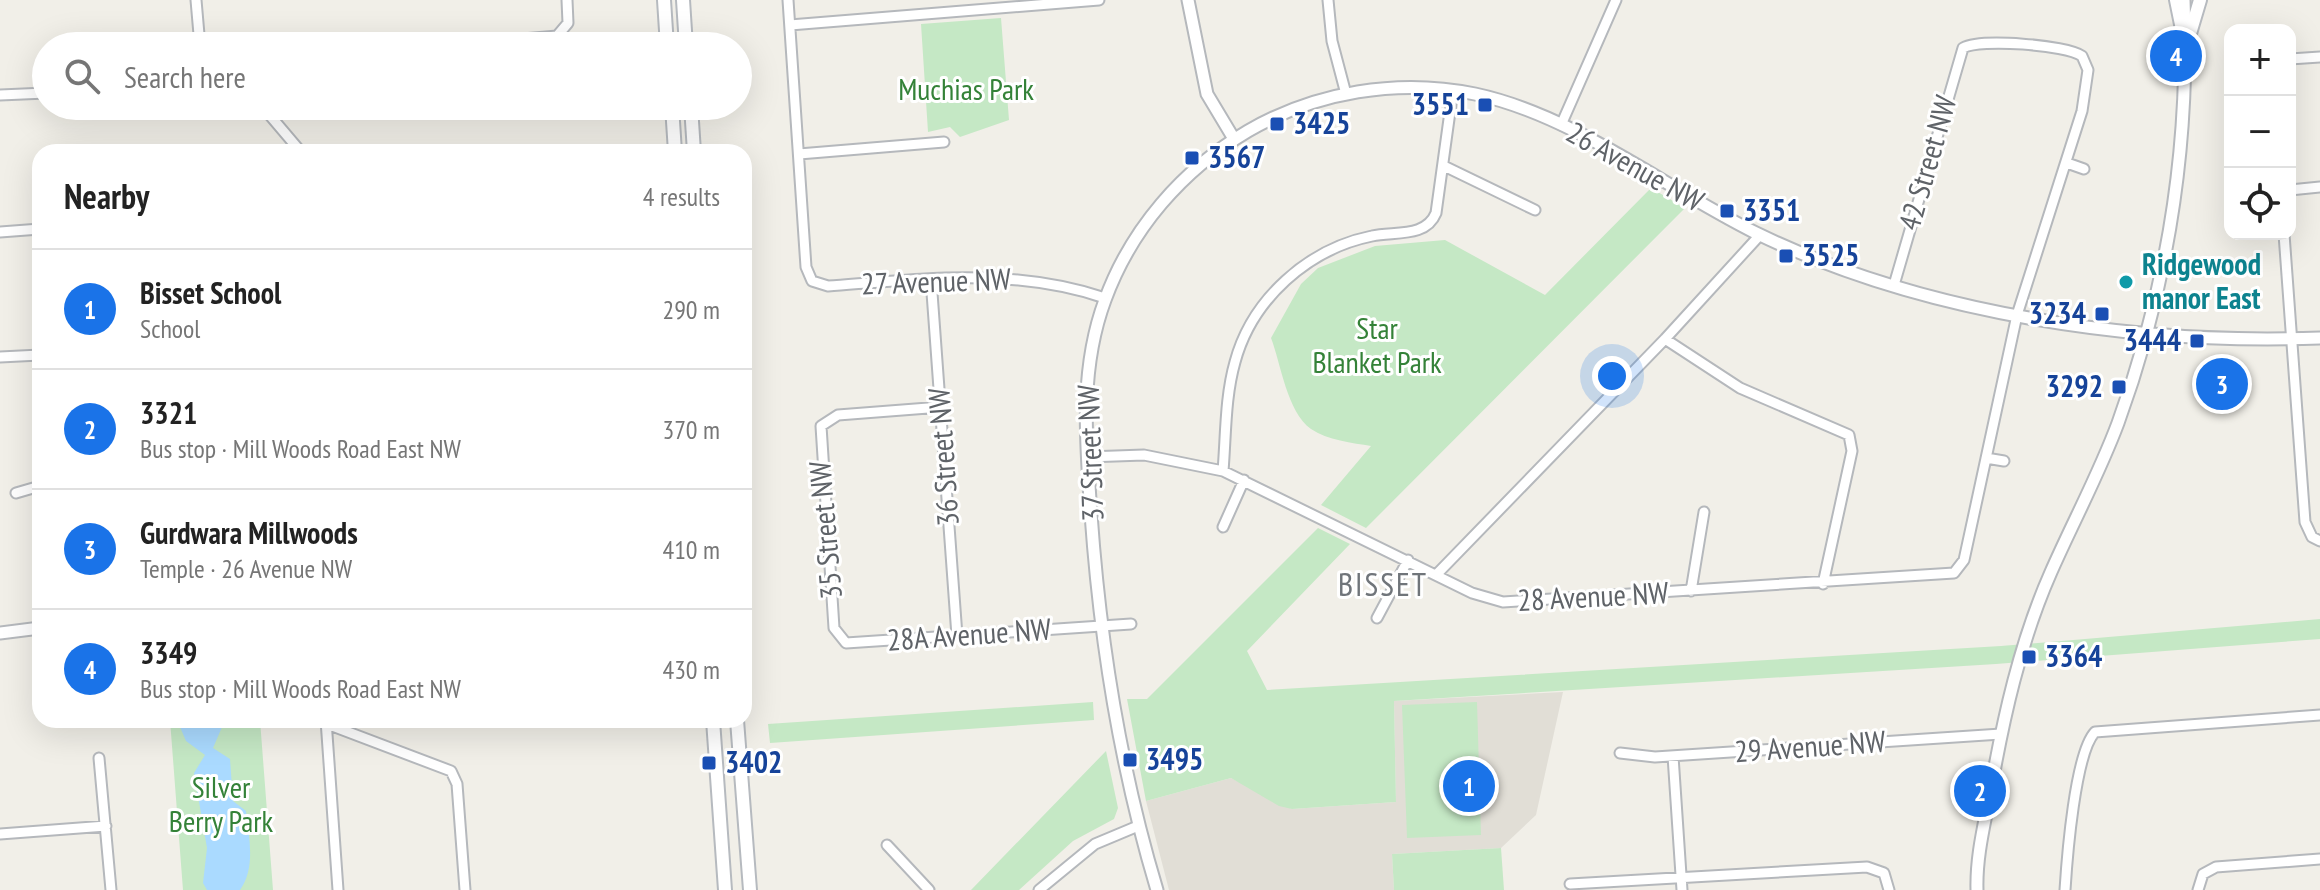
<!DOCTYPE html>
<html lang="en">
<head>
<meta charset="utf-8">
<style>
	:root { --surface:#fff; --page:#f2f2f2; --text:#222; --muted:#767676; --line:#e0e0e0; --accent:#1a73e8 }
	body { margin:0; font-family:"PT Sans Narrow",sans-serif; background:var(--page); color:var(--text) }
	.controls { position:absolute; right:24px; top:24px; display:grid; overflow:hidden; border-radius:16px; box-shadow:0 8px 32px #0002 }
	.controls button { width:72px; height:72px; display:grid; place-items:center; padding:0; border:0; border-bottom:2px solid var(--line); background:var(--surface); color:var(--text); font:40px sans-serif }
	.you { position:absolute; left:1612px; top:376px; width:28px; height:28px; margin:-20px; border:6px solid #fff; border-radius:50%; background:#1a73e8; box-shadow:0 0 0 12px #1a73e833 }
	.badge { display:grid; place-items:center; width:52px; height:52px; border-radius:50%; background:var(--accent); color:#fff; font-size:26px; font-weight:700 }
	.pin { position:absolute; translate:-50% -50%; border:4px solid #fff; box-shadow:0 2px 8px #0006 }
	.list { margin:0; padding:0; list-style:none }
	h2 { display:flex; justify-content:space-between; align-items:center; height:104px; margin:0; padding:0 32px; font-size:34px }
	h2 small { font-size:26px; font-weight:400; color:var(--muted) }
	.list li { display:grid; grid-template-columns:52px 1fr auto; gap:24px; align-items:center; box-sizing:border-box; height:120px; padding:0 32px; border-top:2px solid var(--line) }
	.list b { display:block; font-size:30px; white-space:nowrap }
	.list p { margin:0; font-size:26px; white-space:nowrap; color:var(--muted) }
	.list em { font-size:26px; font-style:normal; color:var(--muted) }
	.icon { flex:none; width:44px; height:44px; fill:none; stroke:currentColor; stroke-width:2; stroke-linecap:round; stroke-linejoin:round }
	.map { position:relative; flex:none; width:2320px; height:890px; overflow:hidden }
	.search { position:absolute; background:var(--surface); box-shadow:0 8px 32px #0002; left:32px; top:32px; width:720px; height:88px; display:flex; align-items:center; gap:20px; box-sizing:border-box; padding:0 28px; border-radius:44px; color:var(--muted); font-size:30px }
	.panel { position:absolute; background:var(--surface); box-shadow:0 8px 32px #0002; left:32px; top:144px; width:720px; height:584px; border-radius:24px }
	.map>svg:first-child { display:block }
	.education { fill:#e1ded6 }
	.park { fill:#c5e8c5 }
	.water { fill:#aadaff }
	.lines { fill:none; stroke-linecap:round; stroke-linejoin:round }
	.minor-casing { stroke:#b5b8bc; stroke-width:13 }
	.tertiary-casing { stroke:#b5b8bc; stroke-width:15 }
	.secondary-casing { stroke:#b6babf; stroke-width:16 }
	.minor { stroke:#fff; stroke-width:9 }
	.tertiary { stroke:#fff; stroke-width:11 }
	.secondary { stroke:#fff; stroke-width:12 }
	.transit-dot { fill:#1a4fb4; stroke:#fff; stroke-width:3 }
	.culture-dot { fill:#0f9aa8; stroke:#fff; stroke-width:3 }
	.labels { text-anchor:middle; stroke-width:6; stroke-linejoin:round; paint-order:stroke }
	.park-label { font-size:30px; fill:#348238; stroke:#fff }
	.transit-label { font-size:30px; font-weight:bold; fill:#164399; stroke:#fff; text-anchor:start }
	.street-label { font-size:30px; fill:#5f6368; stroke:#fff }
	.culture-label { font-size:30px; font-weight:bold; fill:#0d838f; stroke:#fff; text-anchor:start }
	.neighbourhood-label { font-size:32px; letter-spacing:2px; fill:#70757a; stroke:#fff }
</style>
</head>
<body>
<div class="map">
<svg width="2320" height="890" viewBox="0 0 2320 890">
	<rect width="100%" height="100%" fill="#f1efe8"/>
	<!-- education -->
	<path class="education" d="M1563 692 1536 815 1501 848 1392 854 1394 890H1169L1146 801 1231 778 1292 809 1396 802 1394 701Z"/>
	<!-- park -->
	<path class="park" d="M1001 18 1009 120 960 137 950 127 928 132 921 24Z
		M1651 188 1685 208 1366 528 1321 505 1371 446C1353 443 1327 440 1311 429 1287 412 1281 364 1271 338L1301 284 1318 268 1375 246 1445 240 1545 295Z
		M1318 528 1350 544 1247 651 1267 690 2001 646 2320 619V639L1996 664 1394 701 1396 802 1292 809 1279 806 1231 778 1146 801 1127 699H1147Z
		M1093 702 1094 720 770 743 768 724Z
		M1477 702 1481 835 1407 838 1402 705Z
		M170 720H260L273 890H183Z
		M1106 751 1118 808 1114 819 1073 841 1019 890H971Z
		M1501 848 1504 890H1394L1392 854Z"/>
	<!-- water -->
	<path class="water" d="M177 720H225L213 748 230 759 233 801 246 811C249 837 256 868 240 890H207L203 883 207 848 194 773 205 755 186 741Z"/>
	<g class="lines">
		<defs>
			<path id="minor" d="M196 0 200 46
				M788 0 806 267 812 281 828 286C922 279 1014 267 1105 298
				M1328 0 1332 41 1346 94
				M790 25 1099 0
				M439 46 557 36 568 23 567 0
				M2290 59 2320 57
				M0 95 46 93
				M262 106 301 152
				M1561 125 1616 0
				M799 154 944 142
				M2067 163 2084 169
				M1444 166 1535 210
				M2290 190 2320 187
				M0 232 40 229
				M2284 234 2305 522 2312 537 2320 541
				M931 279 957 636
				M1665 339 1740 388 1849 435 1852 451 1823 584
				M0 357 40 355
				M941 407 838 415 821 426 834 628 846 643 1131 624
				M1087 457 1144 455 1223 471 1472 593 1503 602 1954 573 1964 560 2017 315 2082 111 2088 70 2082 56C2066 45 1980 38 1963 48L1894 285
				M1986 458 2004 461
				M1223 471C1226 435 1225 397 1235 362 1252 299 1308 249 1372 236 1394 231 1426 238 1436 213L1453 90
				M16 493 40 486
				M1223 527 1244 480
				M1436 575 1665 339 1760 235
				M1691 591 1704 512
				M1377 618 1408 560
				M326 720 338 890
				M327 724 451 771 457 784 465 890
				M1620 753 1655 757 2001 734
				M1673 756 1682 890
				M99 758 111 890
				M0 834 106 826
				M887 845 929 890
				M1570 884 1867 867 1884 873 1889 890
				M1039 890 1095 844 1138 826
				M2065 890C2067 858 2075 753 2095 732L2320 715
				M2198 890 2203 874 2216 867 2320 859"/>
			<path id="tertiary" d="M1188 0 1207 94 1234 139
				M0 633 40 628
				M1157 890C1120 767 1100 642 1091 514 1086 442 1079 370 1105 300 1131 229 1182 170 1248 131 1315 92 1398 78 1475 94 1574 115 1665 188 1756 233 1923 314 2135 345 2320 338
				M1977 890C1976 857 1984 826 1990 794 2003 719 2020 642 2051 572 2073 522 2099 474 2118 423 2168 286 2190 146 2184 0"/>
			<path id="secondary" d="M664 0 667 46
				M683 0 686 46
				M2176 0 2185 44
				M2186 47 2200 0
				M672 106 675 152
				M691 106 694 152
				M713 720 725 890
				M737 720 750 890"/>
		</defs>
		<!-- minor casing -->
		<use href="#minor" class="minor-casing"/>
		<!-- tertiary casing -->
		<use href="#tertiary" class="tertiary-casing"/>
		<!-- secondary casing -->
		<use href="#secondary" class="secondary-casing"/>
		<!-- minor -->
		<use href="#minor" class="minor"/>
		<!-- tertiary -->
		<use href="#tertiary" class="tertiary"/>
		<!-- secondary -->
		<use href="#secondary" class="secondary"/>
	</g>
	<!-- markers -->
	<g class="transit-dot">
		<rect x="1477" y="97" width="16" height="16" rx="4"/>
		<rect x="1269" y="116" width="16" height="16" rx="4"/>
		<rect x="1184" y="150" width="16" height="16" rx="4"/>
		<rect x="1719" y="203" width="16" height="16" rx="4"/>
		<rect x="1778" y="248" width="16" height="16" rx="4"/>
		<rect x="2094" y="306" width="16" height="16" rx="4"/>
		<rect x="2189" y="333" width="16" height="16" rx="4"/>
		<rect x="2111" y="379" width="16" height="16" rx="4"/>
		<rect x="2021" y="649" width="16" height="16" rx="4"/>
		<rect x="1122" y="752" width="16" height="16" rx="4"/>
		<rect x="701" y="755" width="16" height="16" rx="4"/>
	</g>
	<circle class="culture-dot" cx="2126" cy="282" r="8"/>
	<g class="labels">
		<!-- park labels -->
		<g class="park-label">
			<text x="966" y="100">Muchias Park</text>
			<text x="1377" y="339">Star<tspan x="1377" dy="34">Blanket Park</tspan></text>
			<text x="221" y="798">Silver<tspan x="221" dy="34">Berry Park</tspan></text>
		</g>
		<!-- transit labels -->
		<g class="transit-label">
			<text x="1469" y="115" text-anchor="end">3551</text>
			<text x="1293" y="134">3425</text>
			<text x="1208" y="168">3567</text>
			<text x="1743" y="221">3351</text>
			<text x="1802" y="266">3525</text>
			<text x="2086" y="324" text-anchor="end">3234</text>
			<text x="2181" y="351" text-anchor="end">3444</text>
			<text x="2103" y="397" text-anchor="end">3292</text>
			<text x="2045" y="667">3364</text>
			<text x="1146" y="770">3495</text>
			<text x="725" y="773">3402</text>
		</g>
		<!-- street labels -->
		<g class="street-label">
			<text transform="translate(1928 163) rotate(-74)" y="10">42 Street NW</text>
			<text transform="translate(1635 167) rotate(29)" y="10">26 Avenue NW</text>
			<text transform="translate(936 282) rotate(-2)" y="10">27 Avenue NW</text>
			<text transform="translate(1091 453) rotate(-92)" y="10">37 Street NW</text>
			<text transform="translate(944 457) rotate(-94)" y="10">36 Street NW</text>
			<text transform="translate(826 530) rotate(-95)" y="10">35 Street NW</text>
			<text transform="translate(1593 597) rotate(-3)" y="10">28 Avenue NW</text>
			<text transform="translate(969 635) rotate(-4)" y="10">28A Avenue NW</text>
			<text transform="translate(1810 747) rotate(-4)" y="10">29 Avenue NW</text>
		</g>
		<!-- culture labels -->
		<g class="culture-label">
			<text x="2142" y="275">Ridgewood<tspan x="2142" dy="34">manor East</tspan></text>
		</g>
		<!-- neighbourhood labels -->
		<g class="neighbourhood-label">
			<text x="1383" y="596">BISSET</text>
		</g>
	</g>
</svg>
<div class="controls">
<button>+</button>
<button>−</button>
<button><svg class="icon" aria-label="locate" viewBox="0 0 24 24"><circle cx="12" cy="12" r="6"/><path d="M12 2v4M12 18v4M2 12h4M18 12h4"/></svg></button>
</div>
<div class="you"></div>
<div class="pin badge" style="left:1469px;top:786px">1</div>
<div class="pin badge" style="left:1980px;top:791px">2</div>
<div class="pin badge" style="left:2222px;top:384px">3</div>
<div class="pin badge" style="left:2176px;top:56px">4</div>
<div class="search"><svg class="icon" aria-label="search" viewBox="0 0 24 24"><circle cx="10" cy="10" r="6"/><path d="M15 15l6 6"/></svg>Search here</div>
<section class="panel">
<h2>Nearby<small>4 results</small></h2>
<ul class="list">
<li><span class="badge">1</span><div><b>Bisset School</b><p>School</p></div><em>290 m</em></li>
<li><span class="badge">2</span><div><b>3321</b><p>Bus stop · Mill Woods Road East NW</p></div><em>370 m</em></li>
<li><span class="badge">3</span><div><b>Gurdwara Millwoods</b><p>Temple · 26 Avenue NW</p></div><em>410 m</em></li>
<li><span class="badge">4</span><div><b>3349</b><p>Bus stop · Mill Woods Road East NW</p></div><em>430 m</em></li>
</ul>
</section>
</div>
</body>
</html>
